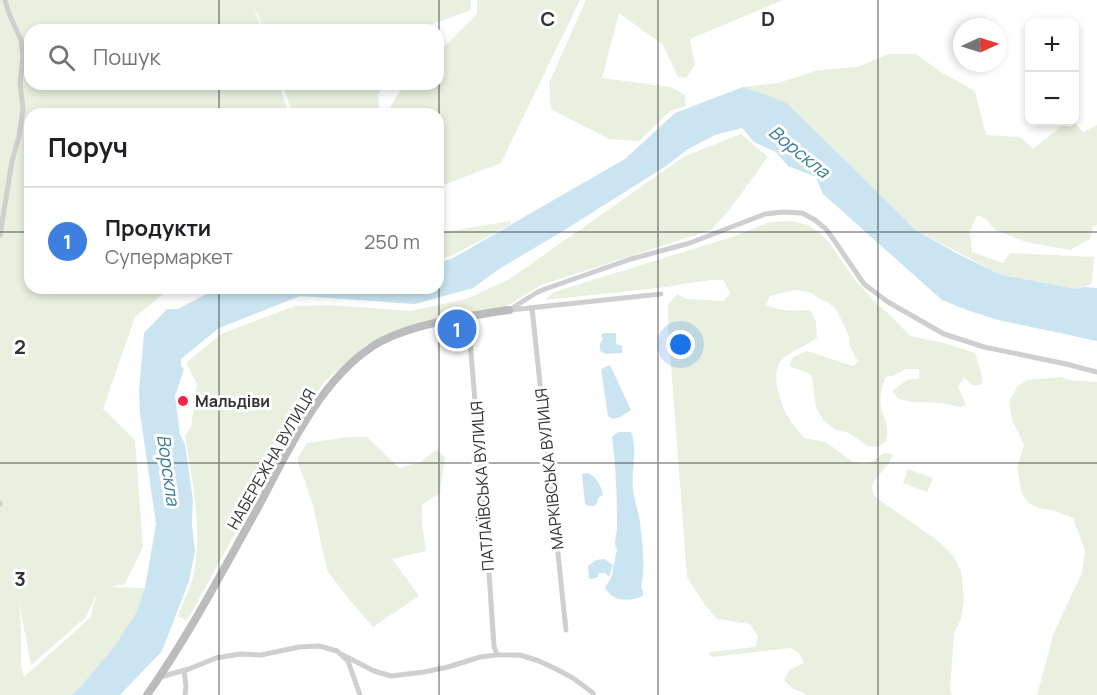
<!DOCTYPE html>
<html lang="uk">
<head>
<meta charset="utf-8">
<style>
	:root { --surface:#fff; --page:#f6f6f6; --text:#202124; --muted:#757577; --line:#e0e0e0; --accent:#f72649 }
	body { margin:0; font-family:Manrope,sans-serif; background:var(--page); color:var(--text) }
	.controls { position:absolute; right:18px; top:18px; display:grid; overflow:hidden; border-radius:12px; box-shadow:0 3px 9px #0003 }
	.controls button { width:54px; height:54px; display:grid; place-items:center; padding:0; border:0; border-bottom:2px solid var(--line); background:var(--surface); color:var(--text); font:30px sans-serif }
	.compass { position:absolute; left:953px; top:18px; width:54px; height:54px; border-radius:50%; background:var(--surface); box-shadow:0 3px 9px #0003; rotate:86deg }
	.you { position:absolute; left:681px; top:345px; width:21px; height:21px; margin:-15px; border:4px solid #fff; border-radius:50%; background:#1a73e8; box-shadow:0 0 0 9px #1a73e833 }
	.badge { display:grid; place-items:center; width:39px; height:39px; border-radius:50%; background:var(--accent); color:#fff; font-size:20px; font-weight:700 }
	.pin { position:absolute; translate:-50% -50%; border:3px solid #fff; box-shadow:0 2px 6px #0006 }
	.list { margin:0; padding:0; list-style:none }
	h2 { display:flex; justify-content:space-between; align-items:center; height:78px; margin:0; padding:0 24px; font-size:26px }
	h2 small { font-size:20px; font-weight:400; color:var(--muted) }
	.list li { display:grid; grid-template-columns:39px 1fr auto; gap:18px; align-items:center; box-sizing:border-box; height:108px; padding:0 24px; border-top:2px solid var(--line) }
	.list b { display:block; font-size:22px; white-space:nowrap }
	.list p { margin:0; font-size:20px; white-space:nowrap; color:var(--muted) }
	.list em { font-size:20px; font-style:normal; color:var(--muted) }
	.icon { flex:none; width:33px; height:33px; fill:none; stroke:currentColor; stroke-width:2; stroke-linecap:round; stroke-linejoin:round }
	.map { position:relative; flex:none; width:1097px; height:695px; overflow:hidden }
	.search { position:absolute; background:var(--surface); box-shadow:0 3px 9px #0003; left:24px; top:24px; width:420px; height:66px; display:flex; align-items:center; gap:15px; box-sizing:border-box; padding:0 21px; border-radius:18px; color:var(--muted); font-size:22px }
	.panel { position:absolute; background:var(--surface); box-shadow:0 3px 9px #0003; left:24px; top:108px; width:420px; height:186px; border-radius:18px }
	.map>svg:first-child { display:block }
	.green { fill:#e9f0df; fill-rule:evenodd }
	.water { fill:#cae5f1 }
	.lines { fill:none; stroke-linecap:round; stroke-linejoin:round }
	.street { stroke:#cfcfcf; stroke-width:5 }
	.secondary { stroke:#bcbcbc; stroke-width:8 }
	.grid { fill:none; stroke:#323232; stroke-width:1.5; stroke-opacity:0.55 }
	.poi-dot { fill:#f72649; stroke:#fff; stroke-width:2 }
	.labels { text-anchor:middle; stroke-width:6; stroke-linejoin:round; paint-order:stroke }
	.poi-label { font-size:16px; font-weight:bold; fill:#323232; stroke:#fff; text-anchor:start }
	.street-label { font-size:16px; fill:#323232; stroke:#fff }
	.water-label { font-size:18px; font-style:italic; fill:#347a97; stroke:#fff }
	.grid-label { font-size:20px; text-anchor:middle; font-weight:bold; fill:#323232; stroke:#fff; stroke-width:6; stroke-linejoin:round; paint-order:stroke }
</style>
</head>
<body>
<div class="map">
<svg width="1097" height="695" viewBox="0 0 1097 695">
	<rect width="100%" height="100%" fill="#fff"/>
	<!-- green -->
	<path class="green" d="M0 0H471V10L416 30H263L253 3 261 30H30V84H279L289 114H30V288H170L135 317 103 409 135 440 143 547 124 585 107 587 145 588C142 597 139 606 135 615 119 644 96 672 71 695H0ZM97 593 90 618 24 677 21 664V624L19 602 31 665 86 617Z
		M477 0H580L501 163 438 187V114H386L402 88 406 84H438V53L477 14Z
		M586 0H783L690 39 695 65 686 78 678 77 663 45 619 13 602 78 671 87 685 95 686 106 670 111 639 141 609 139 551 109 549 83Z
		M889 54H916L941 72 975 91 986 135 1020 137 1033 149 1067 122H1074L1083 132 1097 125V225L1093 226 1090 239 1070 250 1026 242 995 230 986 219 977 215 970 231 972 252 1003 263 1010 253 1094 257 1092 283 1085 287 1077 289 1002 275 917 231 788 104 743 87 778 83 818 70 857 67Z
		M282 84H384L378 95 380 114H293Z
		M741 134 768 157 730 209 711 230 541 285 505 307 396 331 366 345 324 382 290 433 187 621 178 616C182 604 188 593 192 581 204 536 192 480 185 436L191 427 197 384 186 363 221 334 295 306 330 305 410 311 466 299 508 280 685 156Z
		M510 221 511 224 453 255 438 260V233Z
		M791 221 808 225 819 232 831 245 855 280 878 305 890 315 910 336 944 343 975 353 981 373 982 384 974 386 964 378 958 387 966 405 960 407 942 403 913 402 899 399 892 391 907 380 919 378V369H906L892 376 886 377C882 387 879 396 881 407 884 422 890 423 886 441L878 447 867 446 849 433 836 430 824 421 816 408 812 376 808 373 789 366 793 357 807 351 853 366 858 361 850 347 849 336 837 311 828 302 820 299 811 293 797 290 781 293 770 296 766 305C779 311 795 311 810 310L816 322 817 338C807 345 789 352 781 361 771 374 779 397 785 411 789 420 798 430 804 438L826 442 851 461 864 464 871 462 884 453 893 454 890 462 874 481 872 487 874 496 938 541 953 555 961 571 964 598 961 619 954 633 950 691 952 695H807L792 688 784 680 789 670 804 663 799 653 791 648 713 657 709 655 710 652 755 647 758 637 750 624 717 619 705 605 687 577 668 325V305L677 294 686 299 724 301 730 293 723 280H711L658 288 545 300 554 292 732 237 770 222Z
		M1061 377 1069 380 1097 382V695H1037L1054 632 1082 573 1085 550 1073 518 1052 510 1039 508 1029 503 1022 494 1017 467 1024 445 1012 420 1009 402 1017 387 1027 380Z
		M349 437H367L399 468 421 462 436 450 445 457 440 493 422 505V523L426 551 392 559 419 596 373 627 347 597 327 570 313 505 297 459 307 443Z
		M908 469 933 478 927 492 903 483Z"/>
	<!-- water -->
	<path class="water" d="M743 87 772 97 788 104 917 231 960 255 1002 275 1077 289 1085 287 1097 288V341L998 320 967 310 942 300 823 194 816 177 788 166 776 152 754 142 742 128 715 135 688 149 666 166 563 231 499 269 473 288 415 304 300 296 219 328 181 359V366L184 369 175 396 180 434 185 444 193 500 192 525 195 551 189 581 162 651 120 695H71L81 686 115 646 136 613 145 588 156 524 140 413 139 391 144 333 167 309H178L218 288H438V263L453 258 625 159 675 113Z
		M603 333H616V344L622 346V353L606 354 600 351V344L603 338 601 336Z
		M610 365 631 410 620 417 613 419 608 416 601 369Z
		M618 432H631C638 451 631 469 633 489 634 498 637 507 639 516 642 536 646 569 641 587L643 591V596C630 602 611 602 605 587L611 578 617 550C613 543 617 535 617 527 617 497 616 467 612 437Z
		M588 473C597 477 601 486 603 495L598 498 597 503 594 506H589L585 504 582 474Z
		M604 559 613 565 609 577 605 573H599L597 578 591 579 589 578 588 566 596 560Z"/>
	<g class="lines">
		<!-- street -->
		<path class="street" d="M0 235 12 161 19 136 23 109 20 83 23 58 21 40 10 16 5 0
			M532 308 566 630
			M509 310 536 293 545 289 631 259 690 243 765 214 783 212 802 213 815 220 826 229 836 243 864 284 888 302 944 334 984 347 1066 364 1097 372
			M510 310 661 294
			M468 316 489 573 494 646 497 655
			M0 503V504
			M343 655 374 671 391 676 424 672 448 667 480 657 496 655H520L539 661 554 668 573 678 593 693V695
			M184 670 186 686 185 695
			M160 677 189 669 216 658 240 654 261 655 299 647 319 646 337 651 348 661 360 695"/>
		<!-- secondary -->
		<path class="secondary" d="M147 695C188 637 222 572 256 511 286 455 318 382 373 346 408 324 468 316 509 310"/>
	</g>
	<!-- grid -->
	<path class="grid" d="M219 0V30M439 0V695M658 0V695M878 0V695M219 84V114M0 232H30M438 232H1097M219 288V695M0 463H1097"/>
	<!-- markers -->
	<circle class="poi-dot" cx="183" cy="401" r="6"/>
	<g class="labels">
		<!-- poi labels -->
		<g class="poi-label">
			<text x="195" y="407">Мальдіви</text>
		</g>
		<!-- street labels -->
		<g class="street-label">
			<text transform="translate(271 459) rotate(-60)" y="6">НАБЕРЕЖНА ВУЛИЦЯ</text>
			<text transform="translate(549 469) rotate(-96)" y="6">МАРКІВСЬКА ВУЛИЦЯ</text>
			<text transform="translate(482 486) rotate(-94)" y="6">ПАТЛАЇВСЬКА ВУЛИЦЯ</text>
		</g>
		<!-- water labels -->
		<g class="water-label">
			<text transform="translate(799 152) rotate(39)" y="6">Ворскла</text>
			<text transform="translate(168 470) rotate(82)" y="6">Ворскла</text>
		</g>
	</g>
	<g class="grid-label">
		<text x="548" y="26">C</text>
		<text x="768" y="26">D</text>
		<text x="20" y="354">2</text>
		<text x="20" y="586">3</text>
	</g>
</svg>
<div class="controls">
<button>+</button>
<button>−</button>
</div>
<svg class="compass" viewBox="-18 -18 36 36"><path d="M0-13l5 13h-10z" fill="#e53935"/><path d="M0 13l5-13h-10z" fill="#757577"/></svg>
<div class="you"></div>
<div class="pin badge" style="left:457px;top:329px;background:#3f7fe0">1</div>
<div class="search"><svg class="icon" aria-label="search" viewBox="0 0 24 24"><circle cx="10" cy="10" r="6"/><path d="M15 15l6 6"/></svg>Пошук</div>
<section class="panel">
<h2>Поруч<small></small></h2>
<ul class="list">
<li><span class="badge" style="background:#3f7fe0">1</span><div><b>Продукти</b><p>Супермаркет</p></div><em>250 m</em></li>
</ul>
</section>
</div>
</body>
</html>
